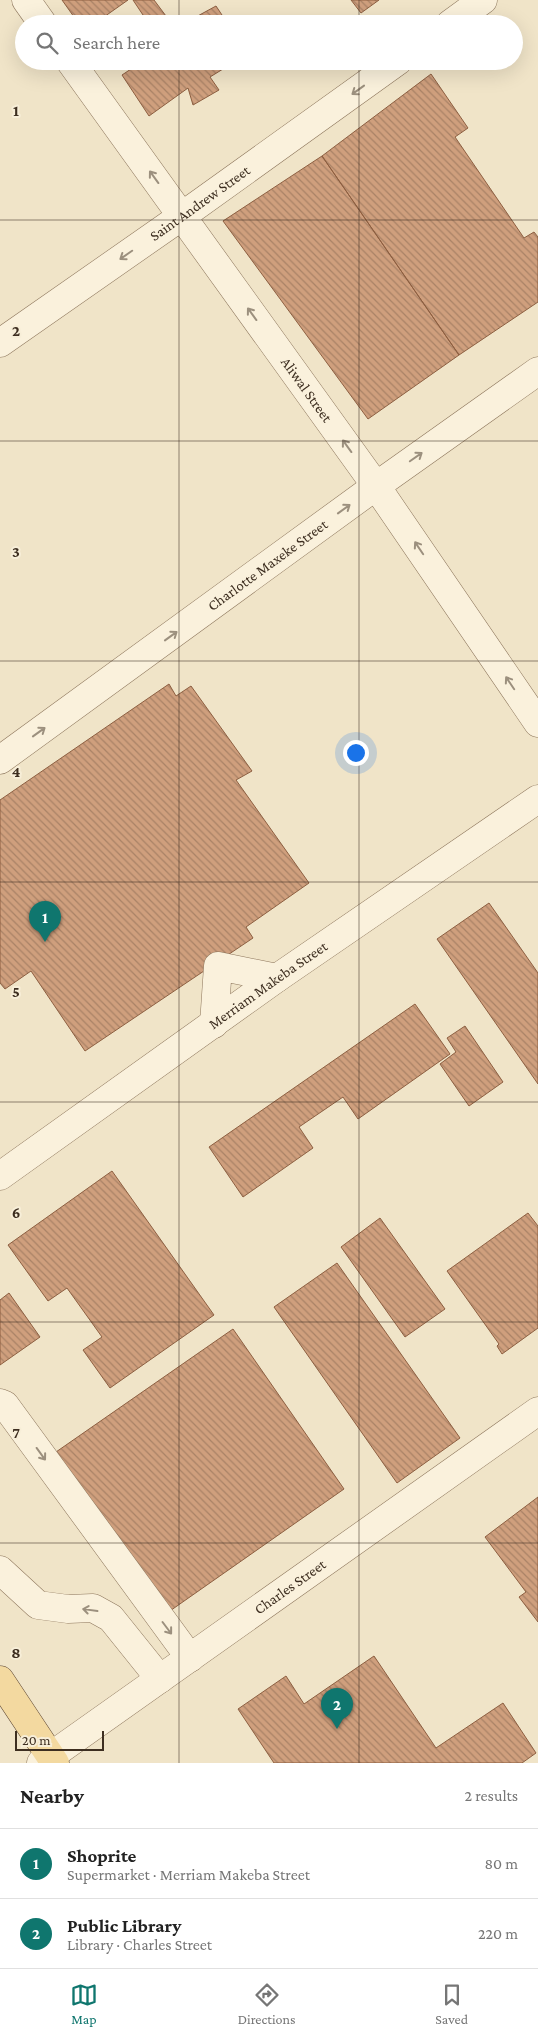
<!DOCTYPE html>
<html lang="en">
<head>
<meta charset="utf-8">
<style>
	:root { --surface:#fff; --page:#f2f2f2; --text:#222; --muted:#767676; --line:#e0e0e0; --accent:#0f766e }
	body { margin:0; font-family:"Crimson Pro",serif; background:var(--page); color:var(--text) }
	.scale { position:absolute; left:15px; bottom:12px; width:89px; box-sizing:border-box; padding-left:5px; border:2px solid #3d2e20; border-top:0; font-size:14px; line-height:18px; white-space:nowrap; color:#3d2e20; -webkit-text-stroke:4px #f7eed8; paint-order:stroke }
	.you { position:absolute; left:355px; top:752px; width:18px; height:18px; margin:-12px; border:4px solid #fff; border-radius:50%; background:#1a73e8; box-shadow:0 0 0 8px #1a73e833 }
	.badge { display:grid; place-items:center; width:32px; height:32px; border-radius:50%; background:var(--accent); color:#fff; font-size:16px; font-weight:700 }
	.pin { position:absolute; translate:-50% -41px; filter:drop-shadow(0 1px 2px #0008) }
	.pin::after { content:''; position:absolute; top:26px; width:18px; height:15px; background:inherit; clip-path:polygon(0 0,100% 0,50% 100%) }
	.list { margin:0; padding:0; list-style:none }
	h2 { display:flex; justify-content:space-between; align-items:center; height:65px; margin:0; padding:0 20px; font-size:21px }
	h2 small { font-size:16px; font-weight:400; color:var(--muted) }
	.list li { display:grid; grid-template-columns:32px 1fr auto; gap:15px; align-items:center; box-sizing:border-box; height:70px; padding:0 20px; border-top:1px solid var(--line) }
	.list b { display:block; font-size:19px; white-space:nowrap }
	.list p { margin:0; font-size:16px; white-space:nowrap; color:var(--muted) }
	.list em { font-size:16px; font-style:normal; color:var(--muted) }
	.icon { flex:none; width:28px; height:28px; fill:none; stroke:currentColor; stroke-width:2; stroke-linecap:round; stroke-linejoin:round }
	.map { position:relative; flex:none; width:538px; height:1763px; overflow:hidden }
	.search { position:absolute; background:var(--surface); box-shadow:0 5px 20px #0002; left:15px; right:15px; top:15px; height:55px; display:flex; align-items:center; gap:12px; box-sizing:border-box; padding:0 18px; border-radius:28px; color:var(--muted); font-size:19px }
	.sheet { height:205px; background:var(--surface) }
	nav { display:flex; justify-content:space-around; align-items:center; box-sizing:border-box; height:70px; border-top:1px solid var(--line); background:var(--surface); font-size:14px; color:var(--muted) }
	nav a { display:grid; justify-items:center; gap:2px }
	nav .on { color:var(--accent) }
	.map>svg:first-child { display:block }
	.building { fill:url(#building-back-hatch); stroke:#8d5f41 }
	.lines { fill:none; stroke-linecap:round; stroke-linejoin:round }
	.minor-casing { stroke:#8d765c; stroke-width:29 }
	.major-casing { stroke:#5b4430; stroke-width:29 }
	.minor { stroke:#faf1dc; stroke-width:28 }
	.major { stroke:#f3d9a0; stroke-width:28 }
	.oneway { stroke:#9c907e }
	.grid { fill:none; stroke:#3d2e20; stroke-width:1; stroke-opacity:0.55 }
	.labels { text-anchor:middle; stroke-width:4; stroke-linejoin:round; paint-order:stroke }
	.street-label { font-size:15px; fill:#3d2e20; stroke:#f7eed8 }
	.grid-label { font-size:16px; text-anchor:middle; font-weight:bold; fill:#3d2e20; stroke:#f7eed8; stroke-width:4; stroke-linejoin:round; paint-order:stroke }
</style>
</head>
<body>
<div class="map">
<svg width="538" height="1763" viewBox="0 0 538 1763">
	<defs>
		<pattern id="building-back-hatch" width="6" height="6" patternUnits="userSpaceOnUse" patternTransform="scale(1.25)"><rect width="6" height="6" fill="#cf9f7d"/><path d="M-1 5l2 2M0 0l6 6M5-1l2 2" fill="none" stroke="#a98266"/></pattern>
	</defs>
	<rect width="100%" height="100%" fill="#f0e4c8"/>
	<!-- building -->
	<path class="building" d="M62 0H128L94 24H79Z
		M133 0H154L172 24H149Z
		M351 0H379L361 13Z
		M216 6 228 24H183Z
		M143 61H236L210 77 219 90 193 105 188 88 149 116 122 75Z
		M431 74 468 128 455 137 524 238 534 232 538 237V302L459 355 322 156Z
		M322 156 459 355 368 419 223 221Z
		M169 684 176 696 191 686 252 771 236 780 309 883 246 927 253 938 85 1051 31 971 5 989 0 983V800Z
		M489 903 538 973V1084L437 939Z
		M415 1004 450 1054 358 1119 343 1097 299 1127 313 1148 243 1197 209 1147Z
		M465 1026 503 1082 469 1106 440 1064 456 1052 447 1038Z
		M112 1171 214 1315 110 1388 83 1350 102 1337 67 1288 48 1301 8 1245Z
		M528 1213 538 1226V1328L502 1354 497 1346 499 1344 447 1271Z
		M380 1218 445 1309 405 1337 341 1247Z
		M337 1263 460 1438 397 1483 274 1307Z
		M9 1293 40 1337 0 1365V1300Z
		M233 1329 344 1489 167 1613 56 1452Z
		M538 1497V1622L519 1597 526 1592 485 1537Z
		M374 1656 436 1748 503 1703 536 1753 522 1763H274L238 1709 286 1676 304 1704Z"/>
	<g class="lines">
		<defs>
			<g id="minor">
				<path d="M26 0 43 24"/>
				<path d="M450 24 483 0"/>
				<path id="s1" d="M70 61 376 486 538 723"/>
				<path id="s2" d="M0 343 182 216 398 61"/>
				<path id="s3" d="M0 760 376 486 538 371"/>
				<path d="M214 1024 218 966 277 978"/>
				<path id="s4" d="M0 1176 277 978 538 799"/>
				<path d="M0 1403 5 1405 190 1658"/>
				<path d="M0 1570 38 1605 68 1609 93 1608 111 1618 160 1679"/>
				<path id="s5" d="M41 1763 538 1411"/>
			</g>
			<path id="major" d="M0 1680 55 1763"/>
		</defs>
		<!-- minor casing -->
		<use href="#minor" class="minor-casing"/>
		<!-- major casing -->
		<use href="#major" class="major-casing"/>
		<!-- minor -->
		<use href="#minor" class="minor"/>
		<!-- major -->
		<use href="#major" class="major"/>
	</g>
	<!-- one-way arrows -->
	<defs><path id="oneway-shaft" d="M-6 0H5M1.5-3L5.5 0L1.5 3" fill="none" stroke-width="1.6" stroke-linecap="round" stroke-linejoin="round" transform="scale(1.25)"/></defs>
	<g class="oneway">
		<use href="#oneway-shaft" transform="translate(358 90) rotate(144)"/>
		<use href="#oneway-shaft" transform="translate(154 177) rotate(-126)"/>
		<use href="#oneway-shaft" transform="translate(126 255) rotate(145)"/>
		<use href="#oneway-shaft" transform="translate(252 314) rotate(-126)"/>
		<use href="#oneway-shaft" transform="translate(347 446) rotate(-126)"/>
		<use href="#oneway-shaft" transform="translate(416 457) rotate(-35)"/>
		<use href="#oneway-shaft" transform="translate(344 509) rotate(-36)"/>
		<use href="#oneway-shaft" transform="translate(419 548) rotate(-124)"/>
		<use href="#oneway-shaft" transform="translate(171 636) rotate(-36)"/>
		<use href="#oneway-shaft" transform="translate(510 683) rotate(-124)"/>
		<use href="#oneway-shaft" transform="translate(39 732) rotate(-36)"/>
		<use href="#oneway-shaft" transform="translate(41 1454) rotate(54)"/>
		<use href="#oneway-shaft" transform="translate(90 1610) rotate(-172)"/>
		<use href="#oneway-shaft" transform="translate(167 1628) rotate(53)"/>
	</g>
	<!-- grid -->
	<path class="grid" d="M179 0V24M359 0V24M179 61V1763M359 61V1763M0 220H538M0 441H538M0 661H538M0 882H538M0 1102H538M0 1322H538M0 1543H538"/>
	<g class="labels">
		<!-- street labels -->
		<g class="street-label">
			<text dy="5" stroke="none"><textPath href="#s2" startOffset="244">Saint Andrew Street</textPath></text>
			<text dy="5" stroke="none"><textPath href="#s1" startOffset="405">Aliwal Street</textPath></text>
			<text dy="5" stroke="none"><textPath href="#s3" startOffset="331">Charlotte Maxeke Street</textPath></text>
			<text dy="5" stroke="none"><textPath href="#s4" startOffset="329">Merriam Makeba Street</textPath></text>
			<text dy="5" stroke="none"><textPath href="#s5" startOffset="305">Charles Street</textPath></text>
		</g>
	</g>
	<g class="grid-label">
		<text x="16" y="116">1</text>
		<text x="16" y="336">2</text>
		<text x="16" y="557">3</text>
		<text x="16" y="777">4</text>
		<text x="16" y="997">5</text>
		<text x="16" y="1218">6</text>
		<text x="16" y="1438">7</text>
		<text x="16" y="1658">8</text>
	</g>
</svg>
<div class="scale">20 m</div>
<div class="you"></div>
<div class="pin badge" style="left:45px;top:942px">1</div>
<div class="pin badge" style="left:337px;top:1729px">2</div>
<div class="search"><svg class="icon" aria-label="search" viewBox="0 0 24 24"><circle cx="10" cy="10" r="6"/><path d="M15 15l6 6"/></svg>Search here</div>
</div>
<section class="sheet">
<h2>Nearby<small>2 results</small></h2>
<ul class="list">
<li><span class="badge">1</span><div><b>Shoprite</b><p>Supermarket · Merriam Makeba Street</p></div><em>80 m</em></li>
<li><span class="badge">2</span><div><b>Public Library</b><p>Library · Charles Street</p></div><em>220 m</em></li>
</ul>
</section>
<nav>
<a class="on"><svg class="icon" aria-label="map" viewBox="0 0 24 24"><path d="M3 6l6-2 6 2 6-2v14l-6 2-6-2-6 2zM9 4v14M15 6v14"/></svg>Map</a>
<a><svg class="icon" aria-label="directions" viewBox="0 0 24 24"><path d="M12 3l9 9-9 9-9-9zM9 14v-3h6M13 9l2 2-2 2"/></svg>Directions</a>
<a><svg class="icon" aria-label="saved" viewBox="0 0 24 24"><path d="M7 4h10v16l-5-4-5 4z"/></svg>Saved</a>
</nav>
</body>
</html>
